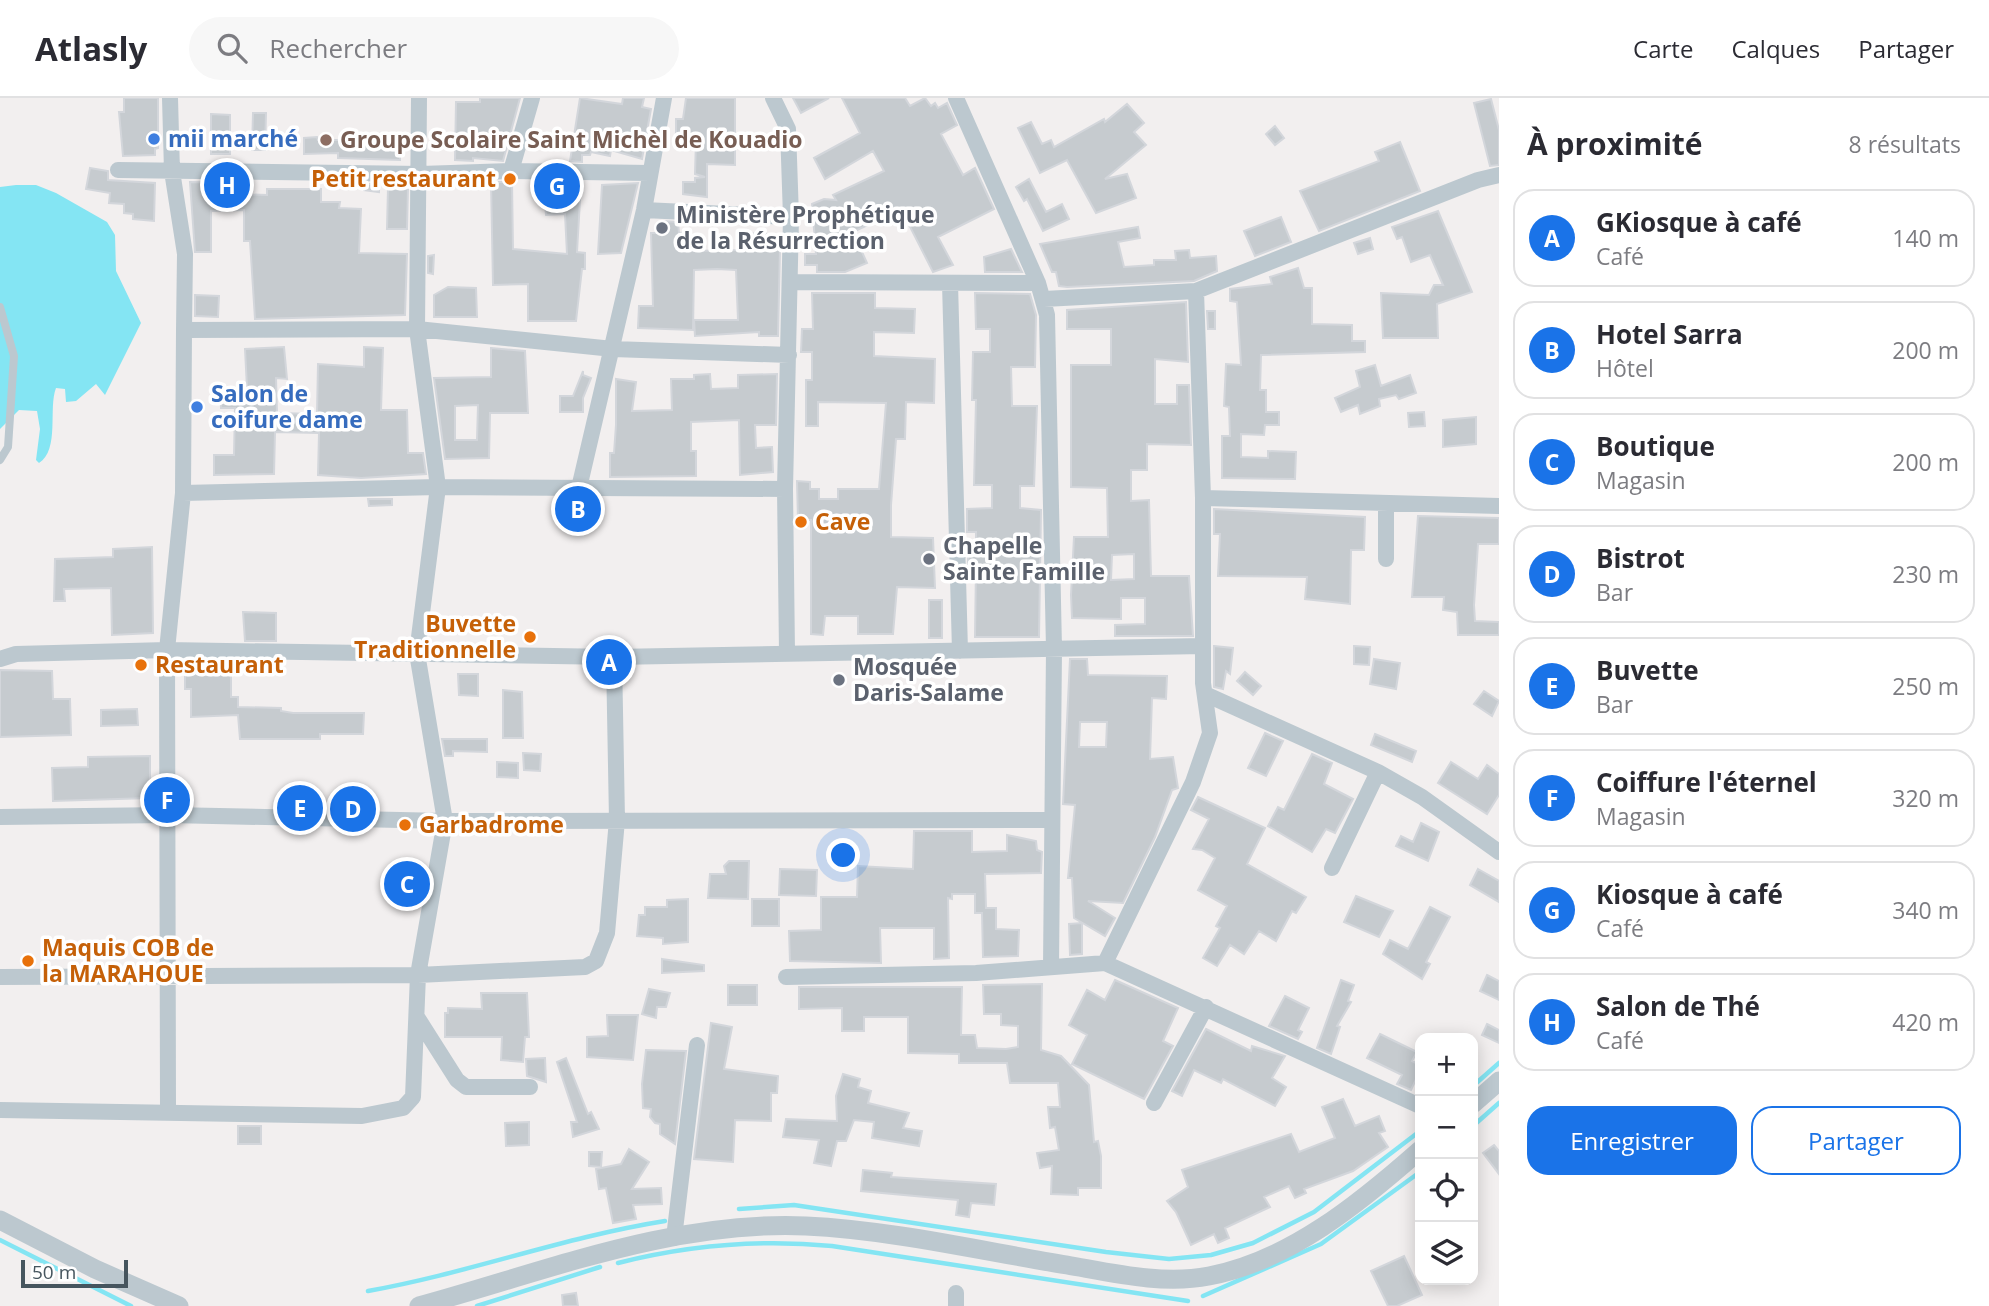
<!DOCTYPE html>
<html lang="fr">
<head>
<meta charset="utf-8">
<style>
	:root { --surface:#fff; --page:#f7f7f7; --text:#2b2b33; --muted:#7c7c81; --line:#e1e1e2; --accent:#1a73e8 }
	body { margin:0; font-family:"Open Sans",sans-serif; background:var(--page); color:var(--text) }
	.controls { position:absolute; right:21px; bottom:21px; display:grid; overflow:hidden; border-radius:14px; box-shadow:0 4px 18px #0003 }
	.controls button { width:63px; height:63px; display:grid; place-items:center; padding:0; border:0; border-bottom:2px solid var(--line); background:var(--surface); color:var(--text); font:35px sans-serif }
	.scale { position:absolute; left:21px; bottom:18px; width:107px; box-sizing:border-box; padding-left:7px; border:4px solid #46555e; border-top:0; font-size:19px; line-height:24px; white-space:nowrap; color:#46555e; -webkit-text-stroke:5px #fff; paint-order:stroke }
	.you { position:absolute; left:844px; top:758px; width:24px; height:24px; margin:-18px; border:5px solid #fff; border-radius:50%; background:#1a73e8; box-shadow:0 0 0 10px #1a73e833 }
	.badge { display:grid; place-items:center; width:46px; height:46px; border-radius:50%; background:var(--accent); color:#fff; font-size:23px; font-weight:700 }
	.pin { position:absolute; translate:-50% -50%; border:4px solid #fff; box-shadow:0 2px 7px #0006 }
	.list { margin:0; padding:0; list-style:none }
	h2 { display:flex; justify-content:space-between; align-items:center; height:91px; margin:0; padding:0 28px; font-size:30px }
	h2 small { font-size:23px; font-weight:400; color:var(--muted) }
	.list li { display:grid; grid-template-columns:46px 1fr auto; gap:21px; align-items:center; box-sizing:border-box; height:98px; margin:0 14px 14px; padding:0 14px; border:2px solid var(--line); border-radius:21px }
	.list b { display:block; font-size:26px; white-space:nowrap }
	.list p { margin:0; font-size:23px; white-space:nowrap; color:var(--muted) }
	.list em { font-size:23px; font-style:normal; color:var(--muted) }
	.actions { display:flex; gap:14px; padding:21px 28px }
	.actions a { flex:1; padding:16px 0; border:2px solid var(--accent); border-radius:21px; text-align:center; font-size:24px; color:var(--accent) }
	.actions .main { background:var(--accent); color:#fff }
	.icon { flex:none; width:38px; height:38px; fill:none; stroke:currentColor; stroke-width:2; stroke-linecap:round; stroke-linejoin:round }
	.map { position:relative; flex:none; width:1499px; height:1208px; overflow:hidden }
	header { display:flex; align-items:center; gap:42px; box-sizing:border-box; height:98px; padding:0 35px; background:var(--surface); border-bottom:2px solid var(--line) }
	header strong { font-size:33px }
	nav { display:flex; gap:38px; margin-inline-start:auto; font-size:24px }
	.search { width:490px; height:63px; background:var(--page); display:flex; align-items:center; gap:18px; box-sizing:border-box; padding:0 24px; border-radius:38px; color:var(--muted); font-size:26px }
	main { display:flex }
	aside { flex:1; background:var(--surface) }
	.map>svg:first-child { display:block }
	.water { fill:#84e5f3 }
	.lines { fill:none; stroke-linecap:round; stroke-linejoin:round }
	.stream { stroke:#84e5f3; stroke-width:4.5 }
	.building { fill:#c6cbcf; stroke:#d3d6db; stroke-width:2; fill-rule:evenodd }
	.service { stroke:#bcc8cf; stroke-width:8 }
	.minor { stroke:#bcc8cf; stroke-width:16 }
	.tertiary { stroke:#bcc8cf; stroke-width:19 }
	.shop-dot { fill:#3f7fe0; stroke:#fff; stroke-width:2.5 }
	.education-dot { fill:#8d6e63; stroke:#fff; stroke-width:2.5 }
	.food-dot { fill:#e8710a; stroke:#fff; stroke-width:2.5 }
	.worship-dot { fill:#6b7280; stroke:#fff; stroke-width:2.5 }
	.labels { text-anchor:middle; stroke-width:7; stroke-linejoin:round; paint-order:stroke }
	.shop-label { font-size:23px; font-weight:bold; fill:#366cbe; stroke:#fff; text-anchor:start }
	.education-label { font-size:23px; font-weight:bold; fill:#785e54; stroke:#fff; text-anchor:start }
	.food-label { font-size:23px; font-weight:bold; fill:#c56008; stroke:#fff; text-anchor:start }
	.worship-label { font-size:23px; font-weight:bold; fill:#5b616d; stroke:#fff; text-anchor:start }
</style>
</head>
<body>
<header>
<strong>Atlasly</strong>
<div class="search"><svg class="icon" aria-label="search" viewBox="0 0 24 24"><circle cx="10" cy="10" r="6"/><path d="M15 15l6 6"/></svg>Rechercher</div>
<nav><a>Carte</a><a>Calques</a><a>Partager</a></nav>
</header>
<main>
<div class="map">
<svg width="1499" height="1208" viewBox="0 0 1499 1208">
	<rect width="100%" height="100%" fill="#f2efef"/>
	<!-- water -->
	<path class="water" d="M16 87H36L56 95 107 124 115 137 116 173 141 225 105 297 96 286 76 303 66 304 65 291 56 290C48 310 60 352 39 365L36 362 40 331 37 313 19 312 0 331V89Z"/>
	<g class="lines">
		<!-- stream -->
		<path class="stream" d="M1473 988 1499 965
			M1473 1028 1499 1005
			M739 1111 794 1107 1106 1154 1169 1161 1211 1157 1253 1145 1314 1114 1420 1033
			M0 1142 131 1208
			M618 1165C689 1147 759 1141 832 1148L1188 1203
			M368 1193C469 1175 564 1139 665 1123
			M1203 1198 1321 1146 1420 1074
			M477 1208 600 1169"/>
	</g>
	<!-- building -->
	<path class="building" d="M124 0H158V50L155 51V57L123 58 119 14H124Z
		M480 0H520L503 63 473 60V63L455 62 456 4H480Z
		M580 0 622 6 623 0H644L642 9 651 11 642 61 611 52 610 58 591 54 590 57H582V64L570 63Z
		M686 0H735V67L707 66V99L683 96V84H695V80L705 79 695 76 696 42H676V21H683Z
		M793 0H829L801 15Z
		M842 0H905L910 8 925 0 931 8 935 5 938 10 947 5 957 27 941 36 963 77 975 70 994 111 938 139 953 167 933 174 901 111 853 134 867 165 845 174H817V167H805V156H816L812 106 824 101 836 102 833 97 884 73 873 53 825 81 814 60 860 35Z
		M1491 1 1499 32V67L1490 68 1474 5Z
		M1127 6 1144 25 1134 34 1146 47 1105 81 1127 76 1136 100 1096 115 1067 62 1040 75 1018 30 1031 24 1042 46 1051 42 1054 49 1104 21 1105 24Z
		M253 15H266L265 52H252Z
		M211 16 230 17V56H211Z
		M1275 28 1284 40 1275 47 1266 36Z
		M317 39 318 42H400V62L338 60V55L304 56V40Z
		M1400 44 1420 93 1319 133 1300 93 1379 63 1375 54Z
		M90 70 108 73V82L155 85 154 123 133 121V116L124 115V106L109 105 110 95 86 91Z
		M1029 81 1046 114 1062 106 1069 121 1043 133 1027 101 1024 103 1016 89Z
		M190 84 235 85V96L267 97V91H321V104H340L339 110 361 111 359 155 407 156 405 217 255 221 250 143H244V112L211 113V154H195Z
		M491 84H512L513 151 567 156 565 116 546 117 544 92 569 90V84L581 85 577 154 585 155V171H582L576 223H528V186L493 187Z
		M638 85 621 155 598 156 602 87Z
		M364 86H379V94L364 92Z
		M388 90H408L407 131H387Z
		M1438 113 1472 194 1437 206 1438 240H1383L1381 195 1429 197 1434 187H1443L1430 157 1411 164 1402 139 1397 141 1392 129Z
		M1281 119 1291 144 1255 158 1244 133Z
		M662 123 678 124 679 135 688 134 689 153 741 152 740 136 766 135 767 149 780 150 778 238H759V234L695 238 694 222H738L736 172 717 171 694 172 693 232 638 230 639 208H653L651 135H662Z
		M1138 129 1140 140 1118 144 1124 169 1154 167V162H1176L1175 153 1189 152 1190 160 1216 158 1217 173 1194 183 1067 189 1059 188 1056 174H1052L1040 146Z
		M1370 140 1373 151 1358 156 1354 145Z
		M1011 151 1022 174H985L984 159Z
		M434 157 433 176 428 175V158Z
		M1298 170 1304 190H1312V226L1352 227V243H1365V254L1261 257 1260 292H1266V314H1279V327H1265L1264 337 1241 336V359L1268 360V353L1296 354 1295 381 1222 380V338H1230L1229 309 1224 308 1226 266 1241 267 1237 204 1230 203V191L1272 186 1270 179Z
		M448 189 476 190 477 219H434V197Z
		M812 195H875V210L915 211 914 235 874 234V258L935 261 934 305 906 304 905 341H896L891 407V439L933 440 935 490 897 489 893 536H858V518H825L823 537 811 536V422H798L797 383 810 384V391H819V401H838V391H879L886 305 818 304V328H806V282H812V254H801L802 231H813Z
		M975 195 1030 196 1036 217 1035 269H1011L1012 308H1037L1034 388H1020V410L1041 412 1039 539H975L976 468H968V456H976V434H967V411L992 410V387H974L976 302H972L973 254H990V231H976Z
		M195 197 219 198 218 219 195 218Z
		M1186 204 1188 264 1155 261V306H1177V287H1189L1191 347 1147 346V372H1131V403L1149 402 1151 478H1189L1193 538H1115V527L1145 526V500H1121V521L1072 520 1071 497 1074 439H1108L1107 390 1071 389V267H1111V231H1067V212ZM1134 456V481L1111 482 1112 457Z
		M1207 213H1215V231H1208Z
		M284 249 287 281 276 280 277 315 317 316 318 266 364 269V249L383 250 381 312H407L408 355H423L426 376 361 380 318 377 319 335 275 334 274 376 214 377V357H234L235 310H221L220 290H247L245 251Z
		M491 250 525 253 528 315H490L489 360 445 361 434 280 491 279ZM478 307 477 342H455V308Z
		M1375 267 1381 288 1410 277 1416 295 1399 301 1396 297 1379 301 1380 308 1360 316 1358 307 1341 314 1335 300 1360 289 1356 273Z
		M583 273V277L591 280 583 300V314H560V298H573Z
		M710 276 711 291 738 290V277L777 276 776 327H755L756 350 772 349 773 374 740 377 739 322 691 324V353H696V378L610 379V355H614L616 327V281L636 284 632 313 672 312 671 281H694V277Z
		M1424 314 1425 328 1409 329 1408 315Z
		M1476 319V346L1443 349V322Z
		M368 401H392V407L369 408Z
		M1214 411 1365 419 1364 452H1351L1350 506 1305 501 1307 479 1218 478 1220 436H1214Z
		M1418 418 1499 420V446H1478L1474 507 1475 523 1499 524V537H1458L1457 514 1443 512 1444 499H1412Z
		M152 449 153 535 112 537 111 490 64 491 65 503H54L55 461 113 459V451Z
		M929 502H942V540H929Z
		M243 514 276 515V543H245Z
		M1214 548 1233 550 1230 576 1226 573 1223 591 1214 589Z
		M1354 548 1370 549 1369 567 1354 566Z
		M1070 561H1087L1088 577 1167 578 1166 601 1152 600 1150 661 1173 659 1178 690 1172 692 1155 739 1123 805 1088 803 1115 820 1105 838 1074 820 1072 780H1068L1075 707 1063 706ZM1080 624H1107L1106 649H1079Z
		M1374 561 1400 565 1396 591 1370 586Z
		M0 572 52 573 53 601H70L71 637 0 639Z
		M185 572H231V599H238V609L281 610V613L293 615H364L363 636H320V641H240L238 617 191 619V591H185Z
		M1245 574 1261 588 1253 597 1237 583Z
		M458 576H478V598L459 597Z
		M503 592 522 594 523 640H503Z
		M1484 593 1499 603 1492 618 1474 606Z
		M137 611 138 627 101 628V612Z
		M1265 635 1283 643 1266 678 1248 670Z
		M1375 636 1416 653 1412 664 1371 647Z
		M442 641H487V654L453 653V658H445Z
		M523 655 541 656 540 673 524 672Z
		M1312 656 1332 665 1324 686 1353 701 1335 735 1326 731 1312 754 1268 728 1278 709 1284 712Z
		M150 658V700L53 703 52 670 88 669V659Z
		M497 664 518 665V680L497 679Z
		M1451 664 1478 681 1487 667 1499 676V697L1487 716 1438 685Z
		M1198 699 1265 730 1247 766 1306 799 1296 815 1292 813 1276 843 1259 833 1244 856 1230 847 1217 868 1203 860 1220 830 1216 828 1227 808 1198 792 1215 760 1202 752 1193 751 1209 721 1191 712Z
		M1421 725 1439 734 1428 763 1396 748 1401 738 1413 744Z
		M914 733H972V754L1007 753V737L1036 743 1037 752 1042 754 1041 775 985 776 986 810H996V831L1019 832 1018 858 983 859 982 815H975V796H952V801L948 800 949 860 934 861V830H880L881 865 790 863 789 833 821 832V799H857L858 768 913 771Z
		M729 763H749L748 801 708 800 710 776H726L724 768Z
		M780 771 817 772 816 798 779 797Z
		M1478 771 1499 783V804L1470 787Z
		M1356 798 1393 813 1379 839 1344 824Z
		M688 801V844L663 846V840L637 838 639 817H645V809H667V802Z
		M752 801H779V828H752Z
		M1430 809 1450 819 1426 864 1430 866 1422 881 1383 856 1390 842 1408 851Z
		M1082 825V856L1070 857 1069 826Z
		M662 861 704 867V873L662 875Z
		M1487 877 1499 883V902L1480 893Z
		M1115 882 1178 910 1163 943 1173 948 1144 1001 1072 966 1087 937 1069 927 1087 892 1105 902Z
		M1341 882 1354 887 1348 903 1351 904 1337 928 1340 929 1331 956 1317 950Z
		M1042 886 1041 952 1061 958 1089 987 1094 1044 1098 1043 1101 1058V1090H1078V1097L1051 1096 1052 1068 1040 1070 1037 1055 1059 1052 1055 1029 1050 1030 1048 1009H1060L1058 985H1010L1007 965H959V956L908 955V919H864V933H842V910L799 911V889H962L961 937H975L977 950 1006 951 1018 949V928L1001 927V916H984L983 887Z
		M728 887H757V907H728Z
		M649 891 670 895 666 909H657L656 920 642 916Z
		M481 895H527L529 939H525L523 964 501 962 502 939H445V915H448V910L482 911Z
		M1285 898 1309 910 1298 932 1302 934 1298 941 1269 928Z
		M607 917H638L633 962 587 959V939L608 938Z
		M711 925 732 929 724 971 778 978 777 995H771V1023L735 1022 733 1064 694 1061Z
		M1487 926 1499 932V945L1482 937Z
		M1206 931 1251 953 1252 948 1285 958 1272 980 1286 989 1275 1008 1223 981 1221 985 1194 972 1182 998 1172 993Z
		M1380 936 1417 954 1412 963 1420 967V973L1411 992 1397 986 1402 977 1367 960Z
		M646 952 686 953 675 1046 660 1036V1026L655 1025 650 1019 651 1011 643 1010 642 986Z
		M545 960 546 984 527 978 526 961Z
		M566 960 588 1016 591 1014 599 1031 573 1039 571 1024H577L557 964Z
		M843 976 860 981 858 989 871 993 868 1005 909 1015 903 1030 922 1033 919 1048 872 1040 874 1024 854 1022 846 1043H837L831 1068 814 1065 819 1042 783 1039 786 1021 837 1023 836 998Z
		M1343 1001 1355 1028 1379 1018 1385 1033 1379 1035 1388 1049 1353 1073 1304 1091 1306 1095 1295 1100 1289 1088 1264 1099 1270 1109 1225 1130 1229 1140 1218 1145 1214 1136 1191 1147 1176 1114 1167 1103 1188 1089 1182 1072 1291 1036 1299 1054 1335 1040 1322 1009Z
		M529 1024V1047L506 1048 505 1025Z
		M238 1028H261V1046H238Z
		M1494 1047 1499 1053V1076L1483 1055Z
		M629 1051 649 1064 632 1091 661 1090 662 1106 633 1107 636 1121 613 1125 606 1090 599 1091 596 1071 621 1066Z
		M589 1054H602L601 1069 589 1068Z
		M863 1072 892 1075 891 1079 996 1086 994 1107 971 1105 969 1119 956 1117 958 1102 861 1093Z
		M1404 1158 1422 1197 1397 1208H1388L1371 1173Z
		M576 1195 578 1208H563L562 1197Z"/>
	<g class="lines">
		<!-- service -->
		<path class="service" d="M0 209 14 258 8 349 0 362"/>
		<!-- minor -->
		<path class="minor" d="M773 0 788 31 791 119 785 391 787 555
			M956 0 1038 185 1047 217 1054 551 1051 869
			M118 72 421 76 511 73 650 75
			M511 73 532 0
			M644 112 791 119
			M792 184 1038 185
			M950 185 960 553
			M1044 201 1196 193 1478 82 1499 77
			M184 232 417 231 613 251 789 257
			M579 390 644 112 664 0
			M183 395 438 389 785 391
			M1203 400 1499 408
			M1386 461V405
			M0 561 16 556 167 552 614 559 1203 548
			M1205 596 1378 674 1422 699 1499 754
			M0 719 170 717 445 723 1050 722
			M1332 770 1378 674
			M1105 865 1193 684 1210 635 1203 585V400L1196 193
			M0 879 418 877 585 869 596 863 607 835 617 722 614 559
			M786 879 976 875 1105 865 1420 1008
			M417 919 457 982 466 989H530
			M1154 1005 1206 909
			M0 1012 362 1018 403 1010 413 999 418 877 445 723 417 555 438 389 417 231 419 0
			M168 1012 167 552 183 395 184 232 185 156 172 73 170 0
			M674 1140 697 947
			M956 1208V1195"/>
		<!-- tertiary -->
		<path class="tertiary" d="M1473 1006 1499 983
			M0 1122 95 1171 179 1208
			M419 1208C544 1174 673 1122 806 1128 891 1132 982 1153 1067 1167 1113 1175 1163 1187 1209 1178 1289 1163 1360 1105 1420 1052"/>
	</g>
	<!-- markers -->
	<g class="shop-dot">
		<circle cx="154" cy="41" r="7"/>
		<circle cx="197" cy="309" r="7"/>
	</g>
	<circle class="education-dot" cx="326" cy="42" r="7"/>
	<g class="food-dot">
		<circle cx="510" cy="81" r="7"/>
		<circle cx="801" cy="424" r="7"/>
		<circle cx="530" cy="539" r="7"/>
		<circle cx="141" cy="567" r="7"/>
		<circle cx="405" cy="727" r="7"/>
		<circle cx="28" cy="863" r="7"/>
	</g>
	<g class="worship-dot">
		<circle cx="662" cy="130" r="7"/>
		<circle cx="929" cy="461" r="7"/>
		<circle cx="839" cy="582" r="7"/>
	</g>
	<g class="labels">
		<!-- shop labels -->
		<g class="shop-label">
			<text x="168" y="49">mii marché</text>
			<text x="211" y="304">Salon de<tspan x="211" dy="26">coifure dame</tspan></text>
		</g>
		<!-- education labels -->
		<g class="education-label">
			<text x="340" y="50">Groupe Scolaire Saint Michèl de Kouadio</text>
		</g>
		<!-- food labels -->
		<g class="food-label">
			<text x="496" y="89" text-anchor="end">Petit restaurant</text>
			<text x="815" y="432">Cave</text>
			<text x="516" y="534" text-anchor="end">Buvette<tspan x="516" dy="26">Traditionnelle</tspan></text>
			<text x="155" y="575">Restaurant</text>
			<text x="419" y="735">Garbadrome</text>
			<text x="42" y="858">Maquis COB de<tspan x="42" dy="26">la MARAHOUE</tspan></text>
		</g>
		<!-- worship labels -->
		<g class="worship-label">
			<text x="676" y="125">Ministère Prophétique<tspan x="676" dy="26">de la Résurrection</tspan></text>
			<text x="943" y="456">Chapelle<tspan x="943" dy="26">Sainte Famille</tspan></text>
			<text x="853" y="577">Mosquée<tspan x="853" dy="26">Daris-Salame</tspan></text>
		</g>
	</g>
</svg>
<div class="controls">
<button>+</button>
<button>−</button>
<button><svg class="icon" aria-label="locate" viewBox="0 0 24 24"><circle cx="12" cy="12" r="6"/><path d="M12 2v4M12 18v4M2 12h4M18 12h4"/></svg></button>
<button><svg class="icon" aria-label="layers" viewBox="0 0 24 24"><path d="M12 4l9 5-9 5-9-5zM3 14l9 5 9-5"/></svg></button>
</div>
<div class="scale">50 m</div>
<div class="you"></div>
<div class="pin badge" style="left:609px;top:564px">A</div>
<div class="pin badge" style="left:578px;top:411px">B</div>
<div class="pin badge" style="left:407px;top:786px">C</div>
<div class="pin badge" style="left:353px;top:711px">D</div>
<div class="pin badge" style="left:300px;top:710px">E</div>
<div class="pin badge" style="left:167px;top:702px">F</div>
<div class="pin badge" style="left:557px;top:88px">G</div>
<div class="pin badge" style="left:227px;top:87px">H</div>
</div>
<aside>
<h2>À proximité<small>8 résultats</small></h2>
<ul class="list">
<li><span class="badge">A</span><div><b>GKiosque à café</b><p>Café</p></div><em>140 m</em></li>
<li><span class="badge">B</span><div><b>Hotel Sarra</b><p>Hôtel</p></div><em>200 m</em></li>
<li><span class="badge">C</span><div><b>Boutique</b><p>Magasin</p></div><em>200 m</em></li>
<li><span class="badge">D</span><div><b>Bistrot</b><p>Bar</p></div><em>230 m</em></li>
<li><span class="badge">E</span><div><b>Buvette</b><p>Bar</p></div><em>250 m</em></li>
<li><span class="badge">F</span><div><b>Coiffure l'éternel</b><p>Magasin</p></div><em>320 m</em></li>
<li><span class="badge">G</span><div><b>Kiosque à café</b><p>Café</p></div><em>340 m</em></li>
<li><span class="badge">H</span><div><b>Salon de Thé</b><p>Café</p></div><em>420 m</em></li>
</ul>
<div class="actions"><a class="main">Enregistrer</a><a>Partager</a></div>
</aside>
</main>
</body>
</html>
